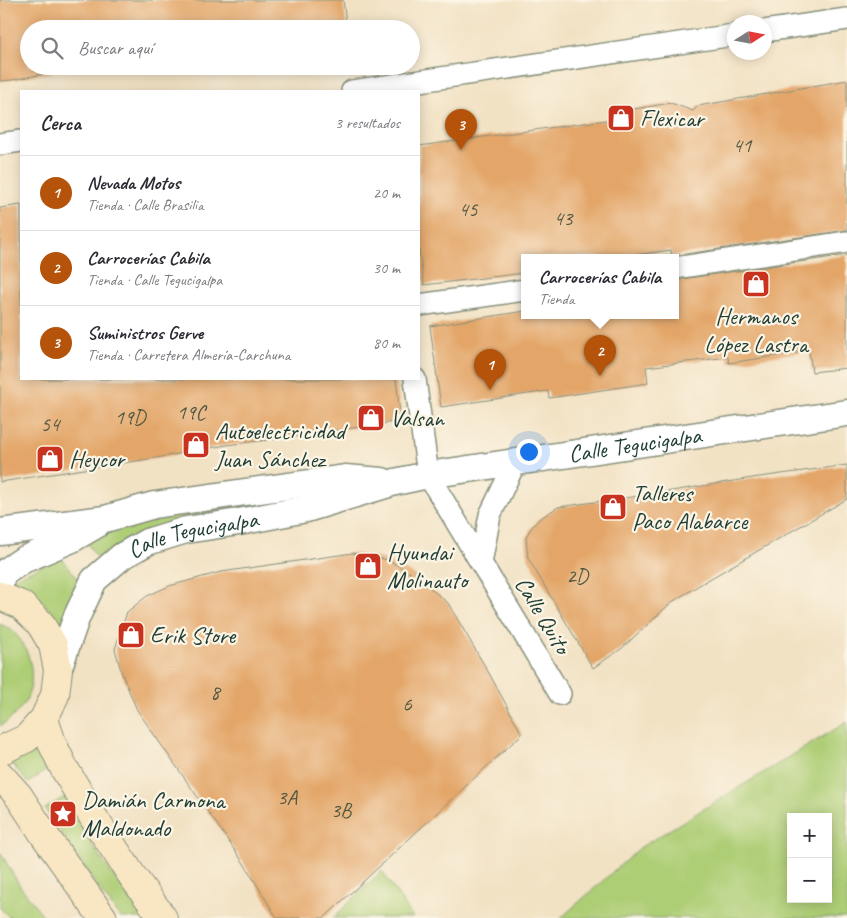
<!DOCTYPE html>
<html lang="es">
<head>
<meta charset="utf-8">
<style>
	:root { --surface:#fff; --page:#f7f7f7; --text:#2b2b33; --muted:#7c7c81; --line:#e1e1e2; --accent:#b45309 }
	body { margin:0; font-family:Caveat,sans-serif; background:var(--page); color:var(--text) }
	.controls { position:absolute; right:15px; bottom:15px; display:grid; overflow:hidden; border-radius:0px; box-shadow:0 2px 12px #0003 }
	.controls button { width:45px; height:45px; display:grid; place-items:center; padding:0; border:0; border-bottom:1px solid var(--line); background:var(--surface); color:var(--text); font:25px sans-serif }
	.compass { position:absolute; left:727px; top:15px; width:45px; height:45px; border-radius:50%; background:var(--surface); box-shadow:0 2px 12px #0003; rotate:79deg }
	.you { position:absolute; left:528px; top:451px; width:18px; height:18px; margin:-12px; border:4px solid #fff; border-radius:50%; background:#1a73e8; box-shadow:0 0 0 8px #1a73e833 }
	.badge { display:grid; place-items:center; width:32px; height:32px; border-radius:50%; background:var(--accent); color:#fff; font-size:16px; font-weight:700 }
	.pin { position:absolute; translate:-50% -41px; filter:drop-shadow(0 1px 2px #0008) }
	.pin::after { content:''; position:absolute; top:26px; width:18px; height:15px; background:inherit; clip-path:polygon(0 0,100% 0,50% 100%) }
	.popup { position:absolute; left:521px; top:254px; width:158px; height:65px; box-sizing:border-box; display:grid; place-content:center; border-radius:0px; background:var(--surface); filter:drop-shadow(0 1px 4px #0005); font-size:16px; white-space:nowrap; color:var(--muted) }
	.popup b { font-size:19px; color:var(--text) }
	.popup::after { content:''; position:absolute; left:50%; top:100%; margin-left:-10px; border:10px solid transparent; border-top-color:var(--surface) }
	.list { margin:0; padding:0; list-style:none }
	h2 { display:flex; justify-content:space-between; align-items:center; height:65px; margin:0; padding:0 20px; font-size:21px }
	h2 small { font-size:16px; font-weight:400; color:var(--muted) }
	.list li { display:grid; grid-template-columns:32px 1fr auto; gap:15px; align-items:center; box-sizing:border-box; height:75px; padding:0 20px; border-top:1px solid var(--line) }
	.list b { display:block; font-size:19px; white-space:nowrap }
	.list p { margin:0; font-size:16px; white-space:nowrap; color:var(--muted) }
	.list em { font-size:16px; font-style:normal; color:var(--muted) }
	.icon { flex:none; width:28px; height:28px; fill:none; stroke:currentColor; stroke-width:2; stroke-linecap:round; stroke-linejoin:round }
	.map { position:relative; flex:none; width:847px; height:918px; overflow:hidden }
	.search { position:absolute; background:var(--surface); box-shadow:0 2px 12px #0003; left:20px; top:20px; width:400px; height:55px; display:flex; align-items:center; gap:12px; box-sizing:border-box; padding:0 18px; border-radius:28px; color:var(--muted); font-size:19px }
	.panel { position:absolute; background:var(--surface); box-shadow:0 2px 12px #0003; left:20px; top:90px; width:400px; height:290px; border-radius:0px }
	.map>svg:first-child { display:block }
	.green { fill:#aece76; stroke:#668655; fill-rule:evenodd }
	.building { fill:#e3a568 }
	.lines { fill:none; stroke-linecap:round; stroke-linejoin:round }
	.minor-casing { stroke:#88907c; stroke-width:24 }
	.tertiary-casing { stroke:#88907c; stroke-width:29 }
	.secondary-casing { stroke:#88907c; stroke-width:30 }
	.minor { stroke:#fff; stroke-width:21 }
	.tertiary { stroke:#fff; stroke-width:26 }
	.secondary { stroke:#f9e7c3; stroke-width:28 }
	.labels { text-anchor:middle; stroke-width:4.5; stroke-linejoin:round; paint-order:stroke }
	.number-label { font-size:21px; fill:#505741 }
	.poi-label { font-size:24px; fill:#1f3d34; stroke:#fcf5e5; text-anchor:start }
	.street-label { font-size:24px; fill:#1f3d34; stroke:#fcf5e5 }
</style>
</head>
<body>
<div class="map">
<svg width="847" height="918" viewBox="0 0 847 918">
	<rect width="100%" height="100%" fill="#fcf5e5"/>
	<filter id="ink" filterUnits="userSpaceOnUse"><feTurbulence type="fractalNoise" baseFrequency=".02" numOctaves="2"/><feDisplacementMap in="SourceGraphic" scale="10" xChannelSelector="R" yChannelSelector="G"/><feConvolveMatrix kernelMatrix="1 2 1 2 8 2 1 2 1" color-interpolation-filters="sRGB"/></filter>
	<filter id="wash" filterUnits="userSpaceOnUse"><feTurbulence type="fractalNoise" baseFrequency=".0096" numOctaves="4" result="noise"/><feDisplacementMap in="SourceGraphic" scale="20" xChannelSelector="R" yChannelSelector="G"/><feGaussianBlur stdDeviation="1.12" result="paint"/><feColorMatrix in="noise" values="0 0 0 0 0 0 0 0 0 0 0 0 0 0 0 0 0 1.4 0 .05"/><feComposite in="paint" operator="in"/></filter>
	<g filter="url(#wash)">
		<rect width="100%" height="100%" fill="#f2e2c4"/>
		<!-- green -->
		<path class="green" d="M211 501 213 517 99 561 86 541 113 528Z
			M61 557 81 583 60 625C52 611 41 598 28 589 22 585 15 583 10 580Z
			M0 624C3 626 7 627 10 629 30 645 37 675 27 698 21 710 11 719 0 726Z
			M847 722V918H561L641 847ZM791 817H828V899H791Z
			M36 745 47 770 28 783 11 762 21 758Z
			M64 797 99 856 144 918H121L101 892 45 809Z
			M0 852 20 886 45 918H10L0 908Z
			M382 871 413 918H333Z"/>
		<g id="blocks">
			<!-- building -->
			<path class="building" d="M0 0H343L347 29H29V66H86L12 80 0 81Z
				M847 80V230L672 256 671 250 620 257H525V273L424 285 419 250V146L613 119 615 112 671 103 693 111 698 106Z
				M21 205V379H396L401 421 284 438 226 445 168 456 0 482V208Z
				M847 255V368L812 372 809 351 729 363 728 357 646 367 648 383 549 398 548 391 441 407 430 326 525 311V315H675V280Z
				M847 465V499L701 584 672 602 621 649 593 668 528 558 526 537 531 528 539 519 558 507 647 495 752 478Z
				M353 553 388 560 416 576 448 603 490 675 522 734 324 918H277L243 862 137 710 122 674 115 649 127 612 147 596 169 586 221 572Z"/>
		</g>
	</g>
	<g filter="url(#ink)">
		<use href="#blocks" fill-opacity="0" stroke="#88907c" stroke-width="1"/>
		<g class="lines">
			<defs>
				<path id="minor" d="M764 31 847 19
					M352 91 734 35
					M0 144 21 141
					M675 268 847 242
					M419 305 525 290
					M415 379 428 475 560 694
					M481 563 490 515 516 461"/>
				<g id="tertiary">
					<path d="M0 532 105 519 154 505 345 478 382 481"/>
					<path d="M0 584 2 574 23 560 72 539 96 525"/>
					<path id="s1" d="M58 670 77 616 94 580 122 556 147 542 186 530 239 522 306 509 395 482 428 475 847 413"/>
				</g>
				<path id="secondary" d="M0 596 21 605 40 623 53 645 58 670 55 695 44 719 27 738 4 749 0 750
					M44 719 52 743 64 768 95 820 133 877 163 918
					M0 775 18 795 45 836 103 918"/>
			</defs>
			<!-- minor casing -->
			<use href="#minor" class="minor-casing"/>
			<!-- tertiary casing -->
			<use href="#tertiary" class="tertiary-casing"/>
			<!-- secondary casing -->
			<use href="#secondary" class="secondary-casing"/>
			<!-- minor -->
			<use href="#minor" class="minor"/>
			<!-- tertiary -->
			<use href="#tertiary" class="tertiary"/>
			<!-- secondary -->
			<use href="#secondary" class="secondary"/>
		</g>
	</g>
	<!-- icons -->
	<defs>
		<symbol id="shop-square" viewBox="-11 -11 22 22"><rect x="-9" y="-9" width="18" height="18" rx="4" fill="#c8321e" stroke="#fcf5e5"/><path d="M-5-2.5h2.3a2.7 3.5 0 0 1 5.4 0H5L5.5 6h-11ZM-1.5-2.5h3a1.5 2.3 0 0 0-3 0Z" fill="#fff"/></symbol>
		<symbol id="sight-square" viewBox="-11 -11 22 22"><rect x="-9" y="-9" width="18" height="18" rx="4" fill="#c8321e" stroke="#fcf5e5"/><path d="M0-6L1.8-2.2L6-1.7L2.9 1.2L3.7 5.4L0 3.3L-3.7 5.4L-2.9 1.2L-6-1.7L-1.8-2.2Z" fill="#fff"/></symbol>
	</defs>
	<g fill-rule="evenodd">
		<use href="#shop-square" x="605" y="102" width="32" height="32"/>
		<use href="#shop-square" x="740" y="268" width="32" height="32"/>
		<use href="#shop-square" x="355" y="402" width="32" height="32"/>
		<use href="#shop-square" x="180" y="429" width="32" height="32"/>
		<use href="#shop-square" x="34" y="443" width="32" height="32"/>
		<use href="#shop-square" x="597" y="491" width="32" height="32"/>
		<use href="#shop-square" x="352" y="550" width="32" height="32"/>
		<use href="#shop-square" x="115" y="619" width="32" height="32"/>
		<use href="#sight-square" x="47" y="798" width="32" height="32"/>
	</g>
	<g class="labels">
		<!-- number labels -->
		<g class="number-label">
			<text x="742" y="152">41</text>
			<text x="468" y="216">45</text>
			<text x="563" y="225">43</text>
			<text x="191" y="419">19C</text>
			<text x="130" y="424">19D</text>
			<text x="50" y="431">54</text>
			<text x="577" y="583">2D</text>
			<text x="215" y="699">8</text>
			<text x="407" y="711">6</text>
			<text x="287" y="804">3A</text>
			<text x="341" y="817">3B</text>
		</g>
		<!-- poi labels -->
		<g class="poi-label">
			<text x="640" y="126">Flexicar</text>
			<text x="756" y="324" text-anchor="middle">Hermanos<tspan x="756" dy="28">López Lastra</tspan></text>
			<text x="390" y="426">Valsan</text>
			<text x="215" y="439">Autoelectricidad<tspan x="215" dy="28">Juan Sánchez</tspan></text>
			<text x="69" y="467">Heycor</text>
			<text x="632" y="501">Talleres<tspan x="632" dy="28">Paco Alabarce</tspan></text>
			<text x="387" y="560">Hyundai<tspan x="387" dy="28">Molinauto</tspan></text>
			<text x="150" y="643">Erik Store</text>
			<text x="82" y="808">Damián Carmona<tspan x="82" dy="28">Maldonado</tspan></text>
		</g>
		<!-- street labels -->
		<g class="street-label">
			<text dy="8" stroke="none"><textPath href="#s1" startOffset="661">Calle Tegucigalpa</textPath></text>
			<text dy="8" stroke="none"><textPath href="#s1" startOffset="209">Calle Tegucigalpa</textPath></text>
			<text transform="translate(543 615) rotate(59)" y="8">Calle Quito</text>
		</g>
	</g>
</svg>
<div class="controls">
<button>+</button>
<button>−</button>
</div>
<svg class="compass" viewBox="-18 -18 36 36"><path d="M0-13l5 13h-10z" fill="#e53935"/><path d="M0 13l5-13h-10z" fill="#7c7c81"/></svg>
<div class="you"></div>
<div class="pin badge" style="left:490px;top:390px">1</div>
<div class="pin badge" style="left:600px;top:376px">2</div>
<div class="popup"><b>Carrocerías Cabila</b>Tienda</div>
<div class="pin badge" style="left:461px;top:150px">3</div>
<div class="search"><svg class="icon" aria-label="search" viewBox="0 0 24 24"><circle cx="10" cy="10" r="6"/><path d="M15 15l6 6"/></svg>Buscar aquí</div>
<section class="panel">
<h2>Cerca<small>3 resultados</small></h2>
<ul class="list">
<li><span class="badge">1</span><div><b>Nevada Motos</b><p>Tienda · Calle Brasilia</p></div><em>20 m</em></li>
<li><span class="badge">2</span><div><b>Carrocerías Cabila</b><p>Tienda · Calle Tegucigalpa</p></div><em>30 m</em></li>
<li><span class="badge">3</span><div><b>Suministros Gerve</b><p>Tienda · Carretera Almería-Carchuna</p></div><em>80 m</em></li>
</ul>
</section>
</div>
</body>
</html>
